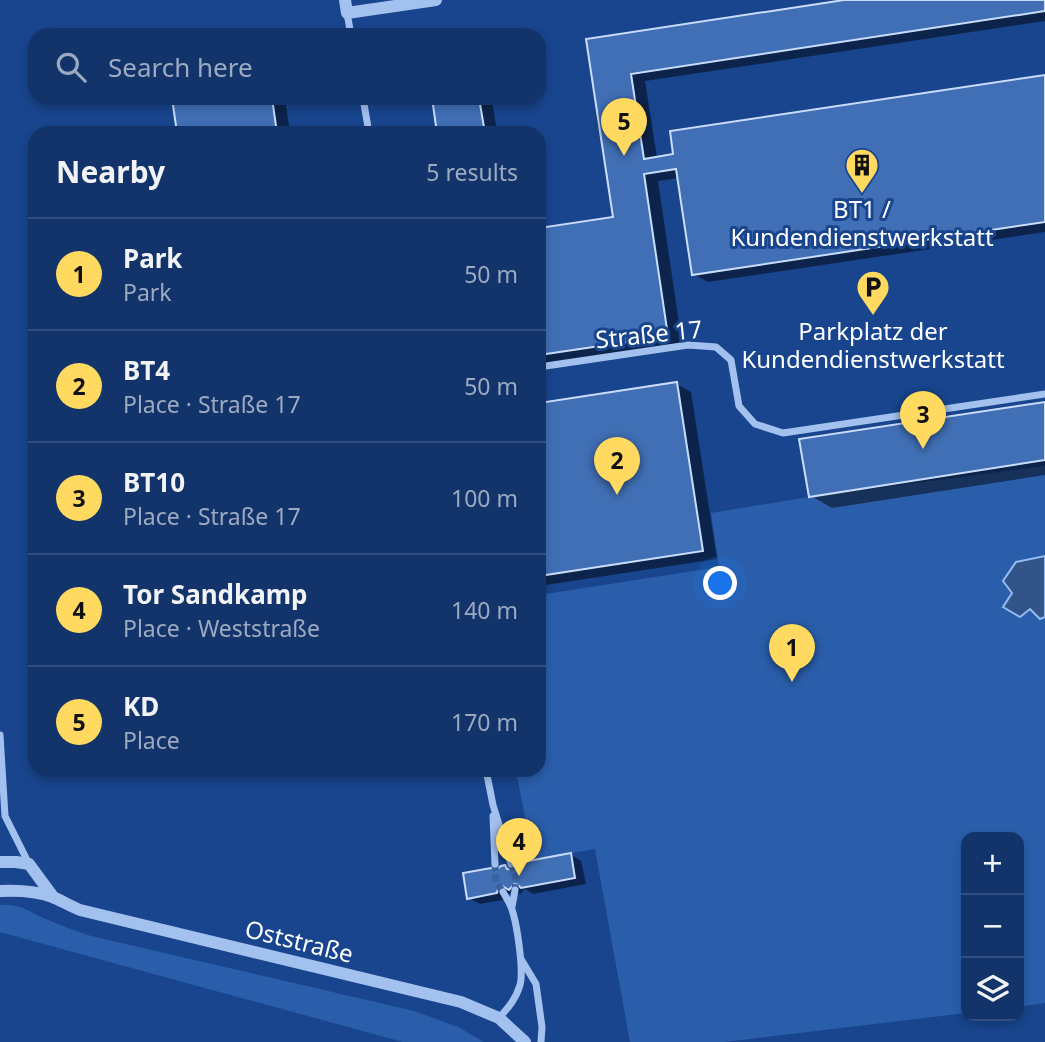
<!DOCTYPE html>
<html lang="en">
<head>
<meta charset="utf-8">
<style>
	:root { --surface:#12346a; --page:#1b3c70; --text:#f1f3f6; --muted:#9caac1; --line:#314f7e; --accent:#ffd960 }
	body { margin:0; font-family:"Noto Sans",sans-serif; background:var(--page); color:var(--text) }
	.controls { position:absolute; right:21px; bottom:21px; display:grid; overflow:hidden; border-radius:14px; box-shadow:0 4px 10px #0003 }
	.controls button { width:63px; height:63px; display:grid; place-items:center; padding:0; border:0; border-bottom:2px solid var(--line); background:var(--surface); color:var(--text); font:35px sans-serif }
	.you { position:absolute; left:721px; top:584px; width:24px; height:24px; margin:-18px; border:5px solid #fff; border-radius:50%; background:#1a73e8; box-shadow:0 0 0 10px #1a73e833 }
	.badge { display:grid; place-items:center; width:46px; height:46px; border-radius:50%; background:var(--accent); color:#111; font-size:23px; font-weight:700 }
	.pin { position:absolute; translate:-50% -58px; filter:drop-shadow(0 2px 4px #0008) }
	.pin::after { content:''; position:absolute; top:37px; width:24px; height:21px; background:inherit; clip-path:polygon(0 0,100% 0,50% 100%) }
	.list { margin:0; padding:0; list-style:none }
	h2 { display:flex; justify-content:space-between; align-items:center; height:91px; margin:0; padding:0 28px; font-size:30px }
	h2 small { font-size:23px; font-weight:400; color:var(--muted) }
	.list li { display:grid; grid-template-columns:46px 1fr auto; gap:21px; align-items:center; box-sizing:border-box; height:112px; padding:0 28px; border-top:2px solid var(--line) }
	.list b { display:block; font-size:26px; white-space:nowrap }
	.list p { margin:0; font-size:23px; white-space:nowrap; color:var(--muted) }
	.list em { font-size:23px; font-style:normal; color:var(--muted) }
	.icon { flex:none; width:38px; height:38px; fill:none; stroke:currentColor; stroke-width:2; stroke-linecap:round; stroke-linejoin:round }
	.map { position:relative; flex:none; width:1045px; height:1042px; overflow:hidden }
	.search { position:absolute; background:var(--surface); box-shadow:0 4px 10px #0003; left:28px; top:28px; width:518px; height:77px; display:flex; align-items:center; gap:18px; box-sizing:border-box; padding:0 24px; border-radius:21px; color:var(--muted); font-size:26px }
	.panel { position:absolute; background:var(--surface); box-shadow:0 4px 10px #0003; left:28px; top:126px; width:518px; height:651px; border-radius:21px }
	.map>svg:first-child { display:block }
	.green { fill:#2a5eab }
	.water { fill:#325489; stroke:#95bbf1; stroke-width:2 }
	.shadow { fill:#0007 }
	.building { fill:#406fb5; stroke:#c9ddfb; stroke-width:2 }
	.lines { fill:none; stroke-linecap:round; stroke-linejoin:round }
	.minor-tunnel { stroke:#3b619e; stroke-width:7; stroke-dasharray:7 3.5; stroke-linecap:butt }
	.minor { stroke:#a3c1ef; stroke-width:7 }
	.tertiary { stroke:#a3c1ef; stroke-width:12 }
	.labels { text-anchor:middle; stroke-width:6; stroke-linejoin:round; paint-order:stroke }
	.poi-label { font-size:24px; fill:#fff; stroke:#18458d }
	.street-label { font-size:24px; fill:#fff; stroke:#18458d }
</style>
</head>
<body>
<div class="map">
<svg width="1045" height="1042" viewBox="0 0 1045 1042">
	<rect width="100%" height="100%" fill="#18458d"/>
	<!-- green -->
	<path class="green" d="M1045 466V1003L1019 1007V837H966V1013L725 1042H630L595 849 533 860 516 770H539V595L719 567 711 513 809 497Z
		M0 905C26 905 26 911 48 920 62 926 76 931 91 936L414 1011 458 1027 484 1042H403L0 932Z"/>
	<!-- water -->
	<path class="water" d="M1045 556V617L1040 619 1030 609 1020 617 1003 607 1012 593 1003 581 1016 562Z"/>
	<!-- shadow -->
	<path class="shadow" d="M855 0H1045V21L645 81 657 158 1045 77V232L708 282 693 274 679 178 658 181 682 343 539 365V230L615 218 588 40Z
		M174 98H285L290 133H179Z
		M434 98H492L497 133H439Z
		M677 384 691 392 717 559 539 586V405Z
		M1045 404V475L832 508 811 496Z
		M571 855 581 861 586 884 533 894 525 889 520 894 514 891 509 894 508 899 480 904 469 898 496 872 505 867 513 872Z"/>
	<!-- building -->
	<path class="building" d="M844 0H1045V11L631 74 644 159 673 154 670 131 1045 75V222L692 275 676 169 644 174 668 336 539 355V228L613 217 586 39Z
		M172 98H272L277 133H177Z
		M432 98H479L485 133H437Z
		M677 382 703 551 539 576V403Z
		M1045 402V460L809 497 799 439Z
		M571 853 575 878 521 888 518 885 514 884 509 890 502 886 498 888 497 893 467 899 463 873 491 868 496 870 501 866 505 865 507 869 512 870 516 868 517 863Z"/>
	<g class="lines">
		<!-- minor-tunnel -->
		<path class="minor-tunnel" d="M495 864 496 882 503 892
			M511 864 516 878 515 890"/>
		<!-- minor -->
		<path class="minor" d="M347 13 351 35
			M363 98 369 133
			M539 367 688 345 716 347 731 360 739 406 755 424 783 433 1045 394
			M0 735 5 816 29 864
			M486 770 493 805 511 864
			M493 816 495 864
			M512 907 515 890
			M521 959 536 984 542 1027 541 1042
			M499 1018C508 1008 516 999 520 985 524 971 517 922 511 907 509 902 506 897 503 892"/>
		<!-- tertiary -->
		<path class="tertiary" d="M345 0 347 13 436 0
			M0 862H16L29 864 54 898
			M0 891C18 890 36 891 53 897 62 901 70 906 80 910L461 1002 499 1018 525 1042"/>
	</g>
	<!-- icons -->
	<defs>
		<symbol id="building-pin" viewBox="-11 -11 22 30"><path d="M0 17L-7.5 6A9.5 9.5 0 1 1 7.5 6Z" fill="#ffd960" stroke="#18458d"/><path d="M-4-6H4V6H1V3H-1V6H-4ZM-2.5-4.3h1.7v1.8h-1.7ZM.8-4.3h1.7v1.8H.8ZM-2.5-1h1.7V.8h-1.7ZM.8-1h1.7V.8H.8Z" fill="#111"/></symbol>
		<symbol id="parking-pin" viewBox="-11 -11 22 30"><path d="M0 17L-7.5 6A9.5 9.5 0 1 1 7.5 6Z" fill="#ffd960" stroke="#18458d"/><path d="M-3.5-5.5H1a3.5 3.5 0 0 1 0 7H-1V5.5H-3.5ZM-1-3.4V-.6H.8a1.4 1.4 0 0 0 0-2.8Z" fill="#111"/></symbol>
	</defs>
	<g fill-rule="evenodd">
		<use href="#building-pin" x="843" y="146" width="38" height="52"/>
		<use href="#parking-pin" x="854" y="268" width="38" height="52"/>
	</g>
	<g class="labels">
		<!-- poi labels -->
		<g class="poi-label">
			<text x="862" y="218">BT1 /<tspan x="862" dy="28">Kundendienstwerkstatt</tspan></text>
			<text x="873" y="340">Parkplatz der<tspan x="873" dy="28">Kundendienstwerkstatt</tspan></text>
		</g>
		<!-- street labels -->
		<g class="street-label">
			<text transform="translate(649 335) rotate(-6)" y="8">Straße 17</text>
			<text transform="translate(299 942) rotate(14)" y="8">Oststraße</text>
		</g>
	</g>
</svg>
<div class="controls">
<button>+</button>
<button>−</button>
<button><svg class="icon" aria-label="layers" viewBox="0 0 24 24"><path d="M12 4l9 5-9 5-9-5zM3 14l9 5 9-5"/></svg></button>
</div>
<div class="you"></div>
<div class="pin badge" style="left:792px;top:682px">1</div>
<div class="pin badge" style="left:617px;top:495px">2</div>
<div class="pin badge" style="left:923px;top:449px">3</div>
<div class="pin badge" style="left:519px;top:876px">4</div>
<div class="pin badge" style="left:624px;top:156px">5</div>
<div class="search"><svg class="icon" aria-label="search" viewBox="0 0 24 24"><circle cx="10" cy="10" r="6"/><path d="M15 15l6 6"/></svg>Search here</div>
<section class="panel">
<h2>Nearby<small>5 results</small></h2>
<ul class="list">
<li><span class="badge">1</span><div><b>Park</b><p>Park</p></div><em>50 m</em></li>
<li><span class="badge">2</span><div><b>BT4</b><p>Place · Straße 17</p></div><em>50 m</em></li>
<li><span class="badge">3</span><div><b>BT10</b><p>Place · Straße 17</p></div><em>100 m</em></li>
<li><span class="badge">4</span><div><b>Tor Sandkamp</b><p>Place · Weststraße</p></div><em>140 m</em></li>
<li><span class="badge">5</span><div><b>KD</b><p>Place</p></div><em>170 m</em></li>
</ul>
</section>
</div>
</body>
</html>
